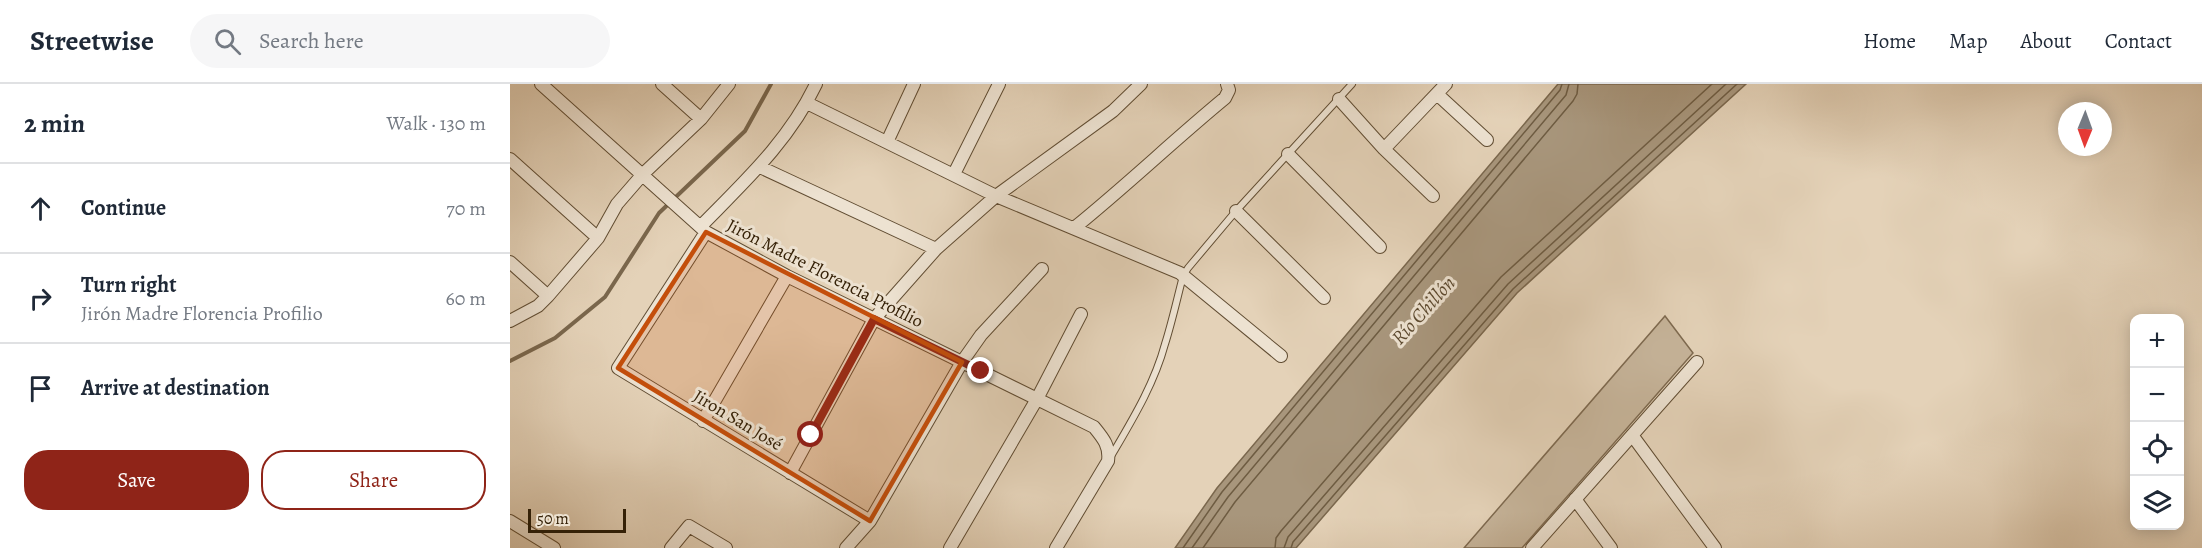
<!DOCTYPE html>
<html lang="en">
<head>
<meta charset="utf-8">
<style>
	:root { --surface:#fff; --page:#f6f6f7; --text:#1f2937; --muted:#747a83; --line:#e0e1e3; --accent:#8f2418 }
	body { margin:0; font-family:Alegreya,serif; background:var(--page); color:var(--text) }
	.controls { position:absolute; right:18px; bottom:18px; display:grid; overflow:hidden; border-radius:12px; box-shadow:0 3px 15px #0003 }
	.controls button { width:54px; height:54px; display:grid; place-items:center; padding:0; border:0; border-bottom:2px solid var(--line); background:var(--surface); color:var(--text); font:30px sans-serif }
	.compass { position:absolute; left:1548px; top:18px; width:54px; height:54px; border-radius:50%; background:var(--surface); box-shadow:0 3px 15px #0003; rotate:181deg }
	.scale { position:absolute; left:18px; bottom:15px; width:98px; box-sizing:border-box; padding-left:6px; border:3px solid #352107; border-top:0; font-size:16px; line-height:21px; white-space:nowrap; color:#352107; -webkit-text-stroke:4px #ede2d1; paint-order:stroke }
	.stop { position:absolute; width:18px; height:18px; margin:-14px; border:4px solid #8f2418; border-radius:50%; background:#fff }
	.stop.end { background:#8f2418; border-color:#fff; box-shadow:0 2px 6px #0008 }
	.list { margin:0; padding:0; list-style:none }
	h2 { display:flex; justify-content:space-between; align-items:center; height:78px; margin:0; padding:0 24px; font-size:26px }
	h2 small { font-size:20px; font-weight:400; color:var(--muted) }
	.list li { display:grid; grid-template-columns:39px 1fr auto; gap:18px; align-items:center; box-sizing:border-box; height:90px; padding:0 24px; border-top:2px solid var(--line) }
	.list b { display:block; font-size:22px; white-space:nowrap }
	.list p { margin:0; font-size:20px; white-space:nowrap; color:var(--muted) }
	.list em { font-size:20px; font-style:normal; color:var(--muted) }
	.actions { display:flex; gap:12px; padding:18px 24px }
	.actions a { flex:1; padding:14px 0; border:2px solid var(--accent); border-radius:24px; text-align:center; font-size:21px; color:var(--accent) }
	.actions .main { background:var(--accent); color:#fff }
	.icon { flex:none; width:33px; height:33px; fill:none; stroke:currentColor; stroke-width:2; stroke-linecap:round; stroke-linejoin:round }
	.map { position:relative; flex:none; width:1692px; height:464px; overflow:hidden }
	header { display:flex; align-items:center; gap:36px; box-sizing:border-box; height:84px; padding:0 30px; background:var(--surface); border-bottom:2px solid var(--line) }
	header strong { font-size:28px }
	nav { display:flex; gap:33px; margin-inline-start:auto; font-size:21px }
	.search { width:420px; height:54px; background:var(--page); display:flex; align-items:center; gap:15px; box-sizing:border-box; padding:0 21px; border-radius:33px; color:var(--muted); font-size:22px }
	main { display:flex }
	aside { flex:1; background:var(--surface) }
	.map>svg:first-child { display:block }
	.green { fill:#c6b49a; stroke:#7e6a50; stroke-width:1.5 }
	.water { fill:#a8967c; stroke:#7a674d; stroke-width:1.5 }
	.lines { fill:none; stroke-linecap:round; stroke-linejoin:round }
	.shore { stroke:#6e5c42; stroke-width:1.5 }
	.stream { stroke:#7a674d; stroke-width:4 }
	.lane-casing { stroke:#614d33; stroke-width:8 }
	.street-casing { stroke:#614d33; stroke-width:14 }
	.lane { stroke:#ede2d1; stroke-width:6 }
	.street { stroke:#ede2d1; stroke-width:12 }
	.route { stroke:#8f2418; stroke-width:8 }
	.marked { fill:#c44e0b; fill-opacity:0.2; stroke:#c44e0b; stroke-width:4.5; stroke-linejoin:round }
	.labels { text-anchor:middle; stroke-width:6; stroke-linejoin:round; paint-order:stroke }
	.street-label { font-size:18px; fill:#352107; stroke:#ede2d1 }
	.water-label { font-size:20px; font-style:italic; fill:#5d4a30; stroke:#ede2d1 }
</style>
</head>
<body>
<header>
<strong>Streetwise</strong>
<div class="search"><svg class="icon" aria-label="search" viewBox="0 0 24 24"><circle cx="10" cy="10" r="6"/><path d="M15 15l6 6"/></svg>Search here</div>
<nav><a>Home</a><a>Map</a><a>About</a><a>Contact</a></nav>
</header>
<main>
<aside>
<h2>2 min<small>Walk · 130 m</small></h2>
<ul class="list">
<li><svg class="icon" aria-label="ahead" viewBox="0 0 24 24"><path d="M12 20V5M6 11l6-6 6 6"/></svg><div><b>Continue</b></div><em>70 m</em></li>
<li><svg class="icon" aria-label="right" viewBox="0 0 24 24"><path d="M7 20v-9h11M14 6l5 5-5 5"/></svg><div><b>Turn right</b><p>Jirón Madre Florencia Profilio</p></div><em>60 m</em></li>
<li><svg class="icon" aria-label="arrive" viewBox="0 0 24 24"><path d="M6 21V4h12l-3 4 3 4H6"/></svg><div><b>Arrive at destination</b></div></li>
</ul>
<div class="actions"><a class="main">Save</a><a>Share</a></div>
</aside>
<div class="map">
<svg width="1692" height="464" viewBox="0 0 1692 464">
	<rect width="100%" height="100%" fill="#e4d2b8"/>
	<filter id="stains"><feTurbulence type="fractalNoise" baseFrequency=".00333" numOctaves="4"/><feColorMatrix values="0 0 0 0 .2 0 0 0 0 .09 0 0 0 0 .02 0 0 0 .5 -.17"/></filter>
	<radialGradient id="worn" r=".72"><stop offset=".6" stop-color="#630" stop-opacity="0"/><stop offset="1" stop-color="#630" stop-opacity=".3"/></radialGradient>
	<!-- green -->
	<path class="green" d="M1155 232 1183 269 1012 464H954Z"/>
	<!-- water -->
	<path class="water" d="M1048 0H1236L1007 209 786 464H665L707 404Z"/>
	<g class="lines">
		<!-- shore -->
		<path class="shore" d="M673 464 712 408 1050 6 1052 0
			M682 464 718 413 1056 11 1059 0
			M693 464 725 418 1063 17 1067 10 1068 0
			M765 464 766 454 771 447 991 193 1202 0
			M774 464 778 453 998 200 1216 0
			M781 464 783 458 1003 205 1227 0"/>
		<!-- stream -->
		<path class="stream" d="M0 277 45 254 95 213 149 129 235 47 261 0"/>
		<defs>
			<path id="lane" d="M600 374C621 338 644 301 655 260 662 238 667 215 673 192L678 184 726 127 842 0"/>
			<path id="street" d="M31 0 196 148 277 192 584 343C593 354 600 362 598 377L546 464
				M152 0 191 35
				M927 10 977 56
				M829 15 874 65 923 112
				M297 19 486 112 670 189 771 272
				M377 58 404 0
				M874 65 936 0
				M778 70 870 163
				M0 75 88 154
				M250 83 426 165
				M444 90 489 0
				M726 127 814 214
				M191 142C234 98 279 57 306 0
				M564 144C616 102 664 56 715 14L719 6 717 0
				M196 148 108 284 360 437
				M0 178 38 212
				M0 237 28 222 38 212 88 154 107 120 133 90 191 35 219 0
				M193 337 277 192
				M1122 351 1205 464
				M280 389 364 235 426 165 486 112 603 27 631 0
				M1065 415 1101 464
				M0 437 44 464
				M161 464 179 442 216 464
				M336 464 360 437 452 278 471 251 532 185
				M440 464 527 315 571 230
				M1022 464 1187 278"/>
		</defs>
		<!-- lane casing -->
		<use href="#lane" class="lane-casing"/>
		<!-- street casing -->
		<use href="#street" class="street-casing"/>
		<!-- lane -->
		<use href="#lane" class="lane"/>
		<!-- street -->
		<use href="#street" class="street"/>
	</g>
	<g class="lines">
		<!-- route -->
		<path class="route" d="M301 351 364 235 471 287"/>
	</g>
	<!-- marked area -->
	<path class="marked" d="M196 148 452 278 360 437 108 284Z"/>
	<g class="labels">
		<!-- street labels -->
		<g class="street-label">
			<text transform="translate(315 189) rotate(27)" y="6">Jirón Madre Florencia Profilio</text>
			<text transform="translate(228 336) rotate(31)" y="6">Jiron San José</text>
		</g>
		<!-- water labels -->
		<g class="water-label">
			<text transform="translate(913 226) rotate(-48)" y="7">Río Chillón</text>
		</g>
	</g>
	<rect width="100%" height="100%" filter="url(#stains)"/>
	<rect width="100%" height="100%" fill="url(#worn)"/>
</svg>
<div class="controls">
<button>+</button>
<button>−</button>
<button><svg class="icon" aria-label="locate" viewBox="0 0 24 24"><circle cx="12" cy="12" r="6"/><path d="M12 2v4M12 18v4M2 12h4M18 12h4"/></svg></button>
<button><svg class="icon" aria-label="layers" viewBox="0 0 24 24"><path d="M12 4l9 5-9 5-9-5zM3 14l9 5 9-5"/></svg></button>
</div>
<svg class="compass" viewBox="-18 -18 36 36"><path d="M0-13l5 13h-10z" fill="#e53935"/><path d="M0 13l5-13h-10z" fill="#747a83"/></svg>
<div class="scale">50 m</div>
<div class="stop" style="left:301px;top:351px"></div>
<div class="stop end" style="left:471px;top:287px"></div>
</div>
</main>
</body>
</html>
